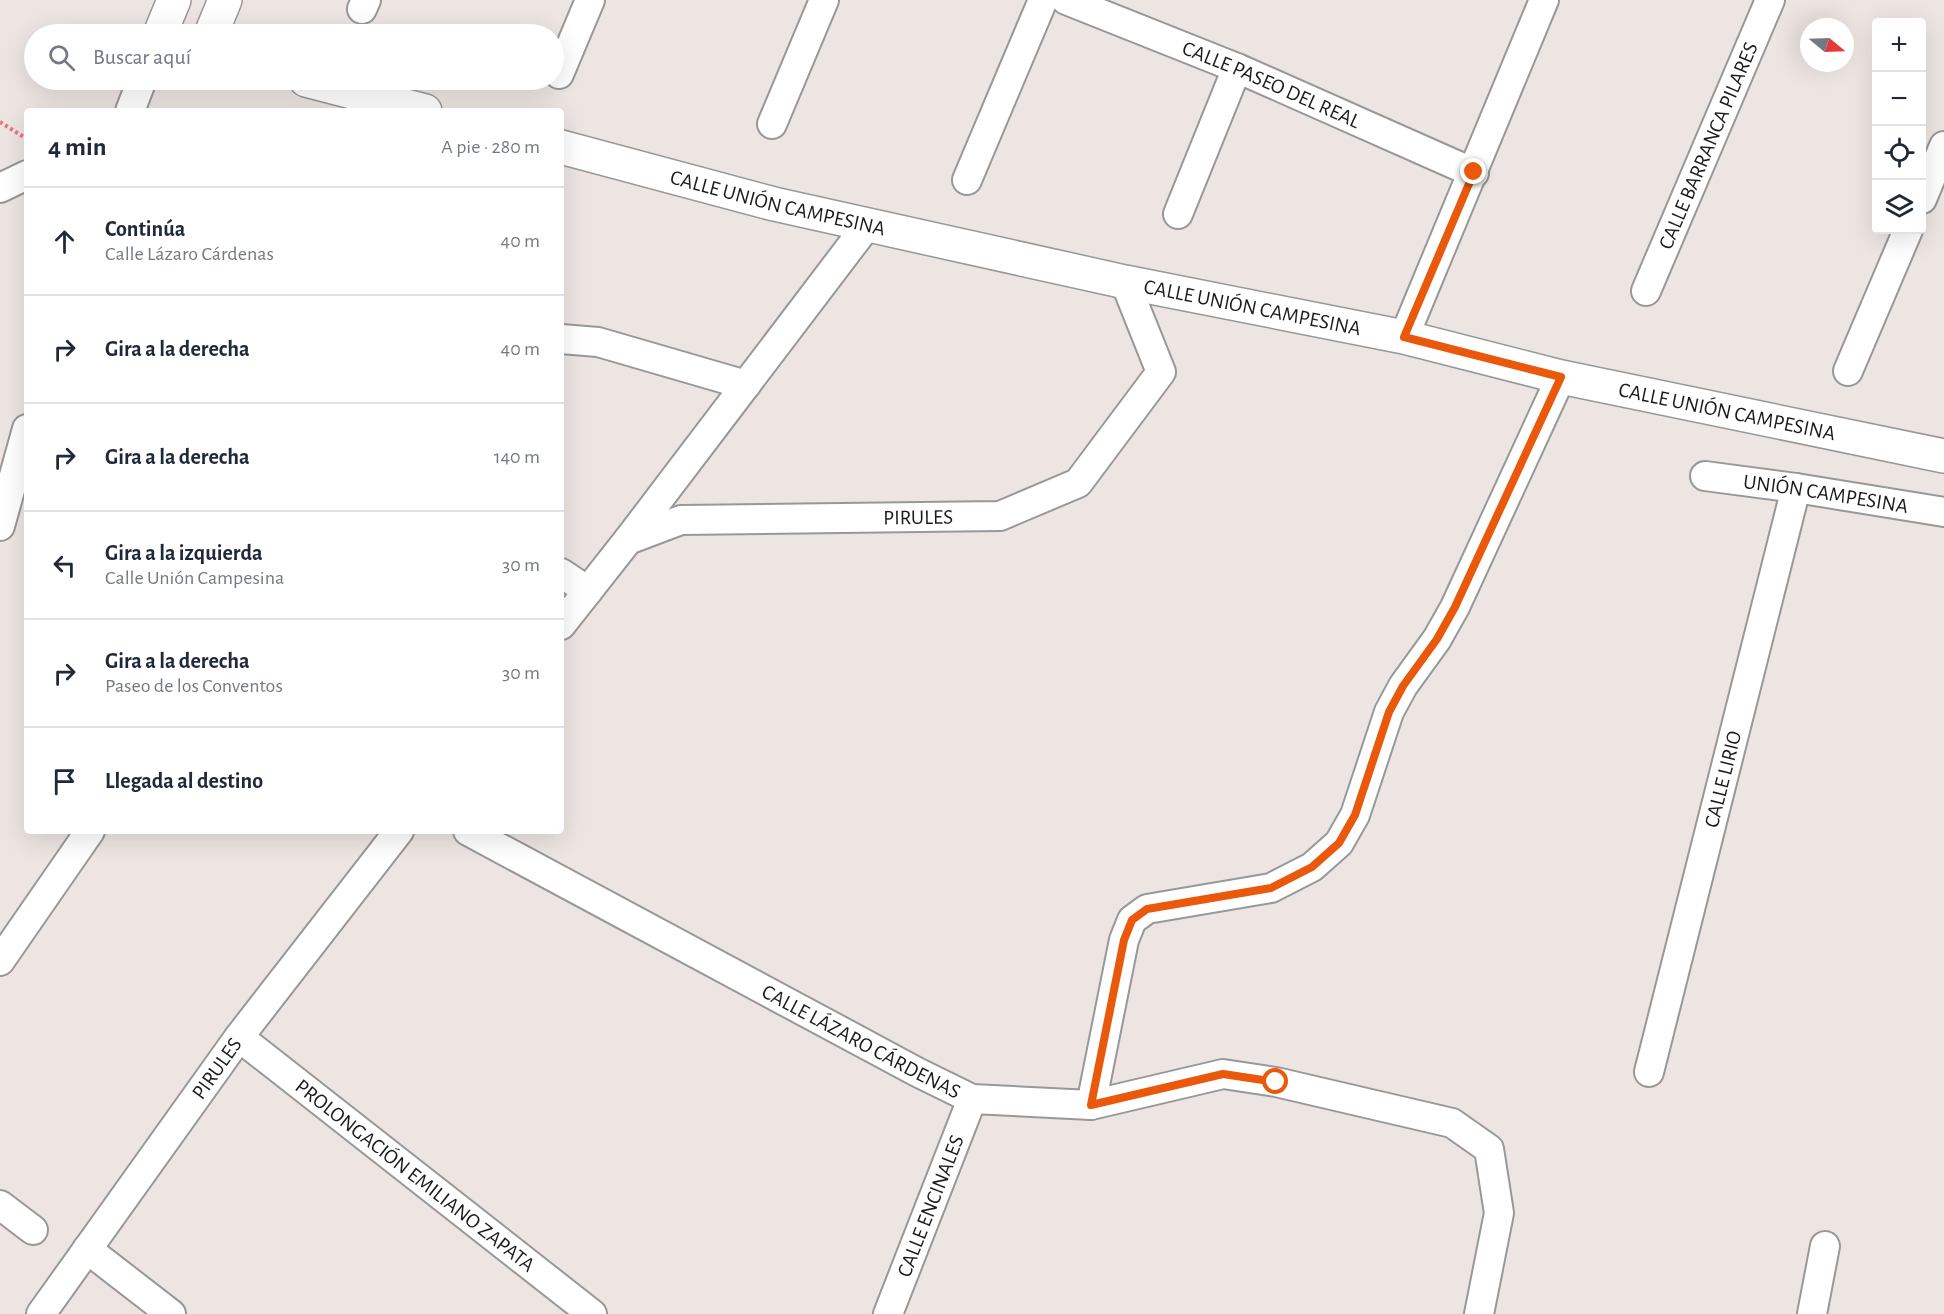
<!DOCTYPE html>
<html lang="es">
<head>
<meta charset="utf-8">
<style>
	:root { --surface:#fff; --page:#f2f2f3; --text:#1f2937; --muted:#747a83; --line:#e0e1e3 }
	body { margin:0; font-family:"Alegreya Sans",sans-serif; background:var(--page); color:var(--text) }
	.controls { position:absolute; right:18px; top:18px; display:grid; overflow:hidden; border-radius:6px; box-shadow:0 6px 24px #0002 }
	.controls button { width:54px; height:54px; display:grid; place-items:center; padding:0; border:0; border-bottom:2px solid var(--line); background:var(--surface); color:var(--text); font:30px sans-serif }
	.compass { position:absolute; left:1800px; top:18px; width:54px; height:54px; border-radius:50%; background:var(--surface); box-shadow:0 6px 24px #0002; rotate:109deg }
	.stop { position:absolute; width:18px; height:18px; margin:-14px; border:4px solid #ea580c; border-radius:50%; background:#fff }
	.stop.end { background:#ea580c; border-color:#fff; box-shadow:0 2px 6px #0008 }
	.list { margin:0; padding:0; list-style:none }
	h2 { display:flex; justify-content:space-between; align-items:center; height:78px; margin:0; padding:0 24px; font-size:26px }
	h2 small { font-size:20px; font-weight:400; color:var(--muted) }
	.list li { display:grid; grid-template-columns:39px 1fr auto; gap:18px; align-items:center; box-sizing:border-box; height:108px; padding:0 24px; border-top:2px solid var(--line) }
	.list b { display:block; font-size:22px; white-space:nowrap }
	.list p { margin:0; font-size:20px; white-space:nowrap; color:var(--muted) }
	.list em { font-size:20px; font-style:normal; color:var(--muted) }
	.icon { flex:none; width:33px; height:33px; fill:none; stroke:currentColor; stroke-width:2; stroke-linecap:round; stroke-linejoin:round }
	.map { position:relative; flex:none; width:1944px; height:1314px; overflow:hidden }
	.search { position:absolute; background:var(--surface); box-shadow:0 6px 24px #0002; left:24px; top:24px; width:540px; height:66px; display:flex; align-items:center; gap:15px; box-sizing:border-box; padding:0 21px; border-radius:33px; color:var(--muted); font-size:22px }
	.panel { position:absolute; background:var(--surface); box-shadow:0 6px 24px #0002; left:24px; top:108px; width:540px; height:726px; border-radius:6px }
	.map>svg:first-child { display:block }
	.lines { fill:none; stroke-linecap:round; stroke-linejoin:round }
	.minor-casing { stroke:#989898; stroke-width:32 }
	.tertiary-casing { stroke:#989898; stroke-width:36 }
	.path { stroke:#ef6f83; stroke-width:4; stroke-dasharray:3 3; stroke-linecap:butt }
	.minor { stroke:#fff; stroke-width:28 }
	.tertiary { stroke:#fff; stroke-width:33 }
	.route { stroke:#ea580c; stroke-width:8 }
	.labels { text-anchor:middle; stroke-width:4.5; stroke-linejoin:round; paint-order:stroke }
	.street-label { font-size:21px; fill:#1b1b1b; stroke:#fff }
</style>
</head>
<body>
<div class="map">
<svg width="1944" height="1314" viewBox="0 0 1944 1314">
	<rect width="100%" height="100%" fill="#ece5e1"/>
	<g class="lines">
		<defs>
			<g id="minor">
				<path id="s1" d="M1066 0 1237 68 1474 173"/>
				<path d="M362 9 366 0"/>
				<path d="M559 74 590 0"/>
				<path d="M130 111 142 80"/>
				<path d="M772 124 824 0"/>
				<path d="M967 180 1043 0"/>
				<path d="M0 188 27 175"/>
				<path d="M1922 199 1944 146"/>
				<path d="M1178 214 1237 68"/>
				<path id="s2" d="M1646 291 1770 0"/>
				<path d="M1404 337 1544 0"/>
				<path d="M561 339 598 342 746 385"/>
				<path d="M1848 371 1908 230"/>
				<path id="s3" d="M1705 476 1796 488 1944 512"/>
				<path d="M0 526 27 429"/>
				<path d="M628 540 868 224"/>
				<path d="M561 573 588 591"/>
				<path id="s4" d="M561 625 628 540 681 520 1000 516 1078 483 1161 372 1125 282"/>
				<path id="s5" d="M468 831 917 1072 972 1099 1091 1105 1223 1074 1276 1082 1452 1123 1489 1149 1499 1213 1479 1314"/>
				<path d="M0 961 90 831"/>
				<path id="s6" d="M239 1037 592 1314"/>
				<path id="s7" d="M1649 1072 1796 488"/>
				<path d="M1091 1105 1124 940 1132 920 1147 909 1271 888 1312 867 1339 843 1355 815 1389 712 1403 686 1437 639 1455 607 1561 377"/>
				<path d="M0 1205 33 1230"/>
				<path d="M87 1249 171 1314"/>
				<path id="s8" d="M41 1314 239 1037 399 831"/>
				<path id="s9" d="M888 1314 972 1099"/>
				<path d="M1812 1314 1825 1246"/>
			</g>
			<g id="tertiary">
				<path d="M160 34 174 0"/>
				<path d="M211 34 225 0"/>
				<path d="M306 80 425 111"/>
				<path id="s10" d="M561 147 774 204 1125 282 1404 337 1561 377 1944 456"/>
			</g>
		</defs>
		<!-- minor casing -->
		<use href="#minor" class="minor-casing"/>
		<!-- tertiary casing -->
		<use href="#tertiary" class="tertiary-casing"/>
		<!-- path -->
		<path class="path" d="M0 122 27 139"/>
		<!-- minor -->
		<use href="#minor" class="minor"/>
		<!-- tertiary -->
		<use href="#tertiary" class="tertiary"/>
	</g>
	<g class="lines">
		<!-- route -->
		<path class="route" d="M1276 1082 1223 1074 1091 1105 1124 940 1132 920 1147 909 1271 888 1312 867 1339 843 1355 815 1389 712 1403 686 1437 639 1455 607 1561 377 1404 337 1474 172"/>
	</g>
	<g class="labels">
		<!-- street labels -->
		<g class="street-label">
			<text dy="7" stroke="none"><textPath href="#s1" startOffset="222">CALLE PASEO DEL REAL</textPath></text>
			<text dy="7" stroke="none"><textPath href="#s2" startOffset="158">CALLE BARRANCA PILARES</textPath></text>
			<text dy="7" stroke="none"><textPath href="#s10" startOffset="224">CALLE UNIÓN CAMPESINA</textPath></text>
			<text dy="7" stroke="none"><textPath href="#s10" startOffset="710">CALLE UNIÓN CAMPESINA</textPath></text>
			<text dy="7" stroke="none"><textPath href="#s10" startOffset="1196">CALLE UNIÓN CAMPESINA</textPath></text>
			<text dy="7" stroke="none"><textPath href="#s3" startOffset="122">UNIÓN CAMPESINA</textPath></text>
			<text dy="7" stroke="none"><textPath href="#s4" startOffset="402">PIRULES</textPath></text>
			<text dy="7" stroke="none"><textPath href="#s7" startOffset="302">CALLE LIRIO</textPath></text>
			<text dy="7" stroke="none"><textPath href="#s5" startOffset="446">CALLE LÁZARO CÁRDENAS</textPath></text>
			<text dy="7" stroke="none"><textPath href="#s8" startOffset="302">PIRULES</textPath></text>
			<text dy="7" stroke="none"><textPath href="#s6" startOffset="224">PROLONGACIÓN EMILIANO ZAPATA</textPath></text>
			<text dy="7" stroke="none"><textPath href="#s9" startOffset="116">CALLE ENCINALES</textPath></text>
		</g>
	</g>
</svg>
<div class="controls">
<button>+</button>
<button>−</button>
<button><svg class="icon" aria-label="locate" viewBox="0 0 24 24"><circle cx="12" cy="12" r="6"/><path d="M12 2v4M12 18v4M2 12h4M18 12h4"/></svg></button>
<button><svg class="icon" aria-label="layers" viewBox="0 0 24 24"><path d="M12 4l9 5-9 5-9-5zM3 14l9 5 9-5"/></svg></button>
</div>
<svg class="compass" viewBox="-18 -18 36 36"><path d="M0-13l5 13h-10z" fill="#e53935"/><path d="M0 13l5-13h-10z" fill="#747a83"/></svg>
<div class="stop" style="left:1276px;top:1082px"></div>
<div class="stop end" style="left:1474px;top:172px"></div>
<div class="search"><svg class="icon" aria-label="search" viewBox="0 0 24 24"><circle cx="10" cy="10" r="6"/><path d="M15 15l6 6"/></svg>Buscar aquí</div>
<section class="panel">
<h2>4 min<small>A pie · 280 m</small></h2>
<ul class="list">
<li><svg class="icon" aria-label="ahead" viewBox="0 0 24 24"><path d="M12 20V5M6 11l6-6 6 6"/></svg><div><b>Continúa</b><p>Calle Lázaro Cárdenas</p></div><em>40 m</em></li>
<li><svg class="icon" aria-label="right" viewBox="0 0 24 24"><path d="M7 20v-9h11M14 6l5 5-5 5"/></svg><div><b>Gira a la derecha</b></div><em>40 m</em></li>
<li><svg class="icon" aria-label="right" viewBox="0 0 24 24"><path d="M7 20v-9h11M14 6l5 5-5 5"/></svg><div><b>Gira a la derecha</b></div><em>140 m</em></li>
<li><svg class="icon" aria-label="left" viewBox="0 0 24 24"><path d="M17 20v-9H6M10 6l-5 5 5 5"/></svg><div><b>Gira a la izquierda</b><p>Calle Unión Campesina</p></div><em>30 m</em></li>
<li><svg class="icon" aria-label="right" viewBox="0 0 24 24"><path d="M7 20v-9h11M14 6l5 5-5 5"/></svg><div><b>Gira a la derecha</b><p>Paseo de los Conventos</p></div><em>30 m</em></li>
<li><svg class="icon" aria-label="arrive" viewBox="0 0 24 24"><path d="M6 21V4h12l-3 4 3 4H6"/></svg><div><b>Llegada al destino</b></div></li>
</ul>
</section>
</div>
</body>
</html>
